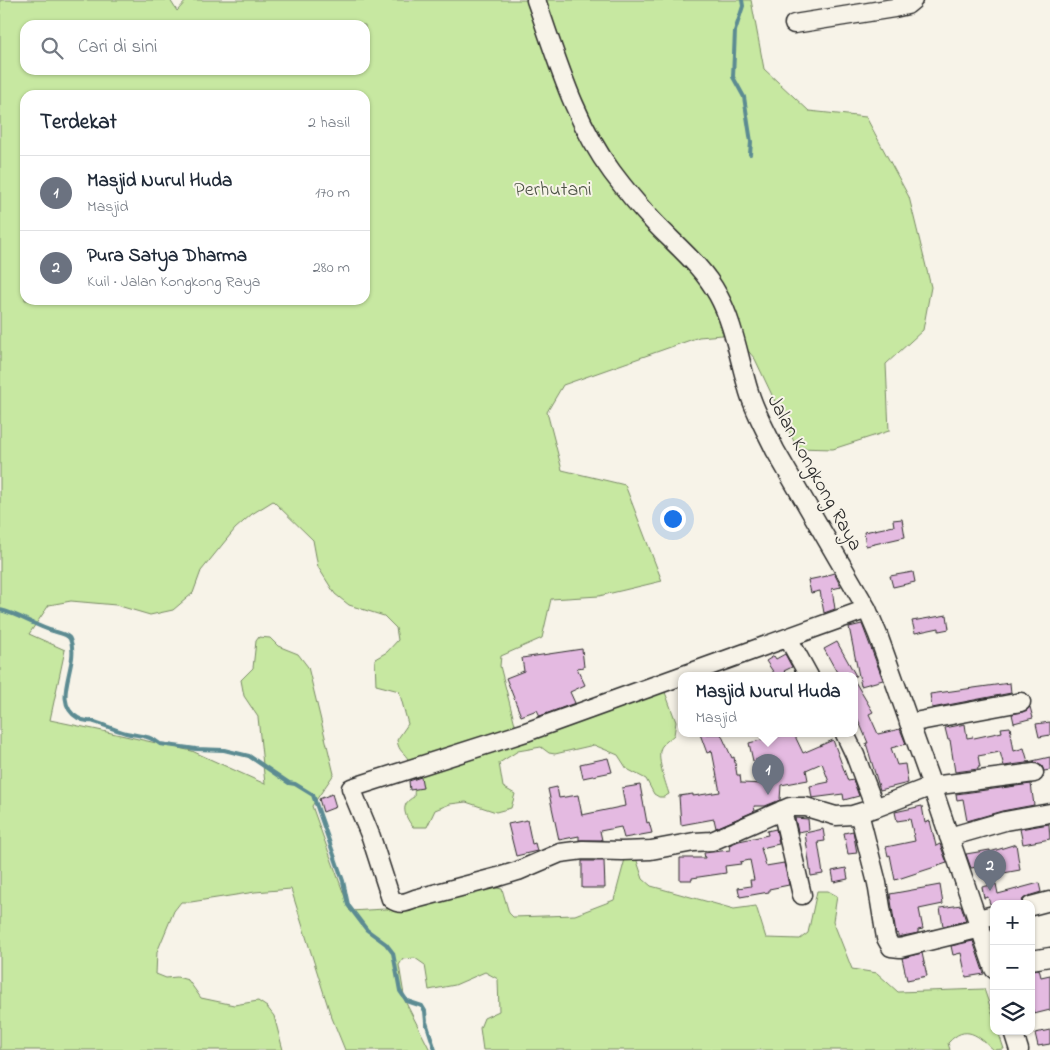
<!DOCTYPE html>
<html lang="id">
<head>
<meta charset="utf-8">
<style>
	:root { --surface:#fff; --page:#f2f2f3; --text:#1f2937; --muted:#747a83; --line:#e0e1e3; --accent:#d1495b }
	body { margin:0; font-family:"Indie Flower",sans-serif; background:var(--page); color:var(--text) }
	.controls { position:absolute; right:15px; bottom:15px; display:grid; overflow:hidden; border-radius:10px; box-shadow:0 1px 4px #0004 }
	.controls button { width:45px; height:45px; display:grid; place-items:center; padding:0; border:0; border-bottom:1px solid var(--line); background:var(--surface); color:var(--text); font:25px sans-serif }
	.you { position:absolute; left:672px; top:518px; width:18px; height:18px; margin:-12px; border:4px solid #fff; border-radius:50%; background:#1a73e8; box-shadow:0 0 0 8px #1a73e833 }
	.badge { display:grid; place-items:center; width:32px; height:32px; border-radius:50%; background:var(--accent); color:#fff; font-size:16px; font-weight:700 }
	.pin { position:absolute; translate:-50% -41px; filter:drop-shadow(0 1px 2px #0008) }
	.pin::after { content:''; position:absolute; top:26px; width:18px; height:15px; background:inherit; clip-path:polygon(0 0,100% 0,50% 100%) }
	.popup { position:absolute; left:678px; top:672px; width:180px; height:65px; box-sizing:border-box; display:grid; place-content:center; border-radius:10px; background:var(--surface); filter:drop-shadow(0 1px 4px #0005); font-size:16px; white-space:nowrap; color:var(--muted) }
	.popup b { font-size:19px; color:var(--text) }
	.popup::after { content:''; position:absolute; left:50%; top:100%; margin-left:-10px; border:10px solid transparent; border-top-color:var(--surface) }
	.list { margin:0; padding:0; list-style:none }
	h2 { display:flex; justify-content:space-between; align-items:center; height:65px; margin:0; padding:0 20px; font-size:21px }
	h2 small { font-size:16px; font-weight:400; color:var(--muted) }
	.list li { display:grid; grid-template-columns:32px 1fr auto; gap:15px; align-items:center; box-sizing:border-box; height:75px; padding:0 20px; border-top:1px solid var(--line) }
	.list b { display:block; font-size:19px; white-space:nowrap }
	.list p { margin:0; font-size:16px; white-space:nowrap; color:var(--muted) }
	.list em { font-size:16px; font-style:normal; color:var(--muted) }
	.icon { flex:none; width:28px; height:28px; fill:none; stroke:currentColor; stroke-width:2; stroke-linecap:round; stroke-linejoin:round }
	.map { position:relative; flex:none; width:1050px; height:1050px; overflow:hidden }
	.search { position:absolute; background:var(--surface); box-shadow:0 1px 4px #0004; left:20px; top:20px; width:350px; height:55px; display:flex; align-items:center; gap:12px; box-sizing:border-box; padding:0 18px; border-radius:15px; color:var(--muted); font-size:19px }
	.panel { position:absolute; background:var(--surface); box-shadow:0 1px 4px #0004; left:20px; top:90px; width:350px; height:215px; border-radius:15px }
	.map>svg:first-child { display:block }
	.green { fill:#c7e8a1; stroke:#798a66; fill-rule:evenodd }
	.lines { fill:none; stroke-linecap:round; stroke-linejoin:round }
	.stream { stroke:#5b8b92; stroke-width:4 }
	.building { fill:#e4bae1; stroke:#2b2b2b }
	.minor-casing { stroke:#2b2b2b; stroke-width:21 }
	.minor { stroke:#f7f3e8; stroke-width:18 }
	.labels { text-anchor:middle; stroke-width:4; stroke-linejoin:round; paint-order:stroke }
	.park-label { font-size:20px; fill:#4a5143; stroke:#f7f3e8 }
	.street-label { font-size:20px; fill:#2b2b2b; stroke:#f7f3e8 }
</style>
</head>
<body>
<div class="map">
<svg width="1050" height="1050" viewBox="0 0 1050 1050">
	<rect width="100%" height="100%" fill="#f7f3e8"/>
	<filter id="ink" filterUnits="userSpaceOnUse"><feTurbulence type="fractalNoise" baseFrequency=".02" numOctaves="2"/><feDisplacementMap in="SourceGraphic" scale="10" xChannelSelector="R" yChannelSelector="G"/><feConvolveMatrix kernelMatrix="1 2 1 2 8 2 1 2 1" color-interpolation-filters="sRGB"/></filter>
	<g filter="url(#ink)">
		<!-- green -->
		<path class="green" d="M0 0H170L177 11 187 0H751L764 69 809 111 866 117 909 197 931 287 923 330 886 364 889 431 833 449 797 448 755 359 734 334 699 337 563 385 547 412 562 470 625 485 662 581 599 596 551 599 542 638 501 656 500 666 518 736 662 684 676 722 674 735C671 738 665 742 662 746 655 755 666 784 669 794L664 797H659L654 794 646 779 627 769 618 755 594 745 555 754 549 753 541 747 518 751 499 763 503 787 515 794 511 808 496 812 466 802 450 804 435 810 427 827H413C405 817 399 804 414 797 415 785 415 772 409 761 404 751 399 753 397 740L408 724 399 691 376 685 375 659 387 652 398 640 396 628 384 616 349 605 335 594 318 567 313 540 273 501 252 514 235 529 201 571 193 593 173 610 150 615 116 605 71 601 49 605 29 634 65 650 50 720 98 730 192 751 265 784 258 717 244 696 241 680 253 668 256 641 259 637 270 638 278 646 298 654 308 667 334 774 312 806 350 911 420 907 492 887 502 889 509 913 513 917 575 915 614 900 625 859 636 858 643 879 651 886 734 909 756 906 766 938 800 939 808 933 817 891H828L837 896 833 921 852 969 877 973 898 992 984 989 994 1018V1031H998L1004 1049 994 1050C978 1036 966 1023 948 1043L950 1050H483L480 1028 484 1018 499 1011 498 979 485 972 455 985 429 990 425 965 415 958 403 959 399 965 405 1001 430 1050H345L330 1013 291 889 255 892 191 902H181L174 911 157 952 156 974 166 978 177 977 188 980 201 998 234 1005 258 1001 267 1007 274 1016 283 1050H0ZM25 25H365V70H25ZM25 95H365V300H25Z"/>
		<g class="lines">
			<!-- stream -->
			<path class="stream" d="M742 0 743 6 735 31 733 77 744 97 751 142 750 154
				M0 610C19 614 35 626 53 631 58 633 68 634 70 639 81 663 49 701 78 718 83 721 86 722 92 721 104 725 115 730 126 733 138 736 150 735 160 744L196 749 224 750 249 756 289 783 295 784 313 795 343 881 348 905 367 930 386 944 393 953 400 991 407 1001 422 1006 425 1011 426 1022 435 1050"/>
		</g>
		<!-- building -->
		<path class="building" d="M902 519 905 537 866 546 864 532 894 526 893 520Z
			M913 572 915 582 893 587 890 576Z
			M834 573 841 587 832 589 835 609 824 613 820 591 811 593 808 580 827 576V575Z
			M947 615 949 629 939 631V628L915 633 912 621Z
			M862 624 883 680 861 686 849 627Z
			M837 642 856 676H839L824 649Z
			M582 649 584 667 577 668 585 685 570 692 575 703 540 716 537 710 521 716 506 678 524 671 522 658Z
			M785 654 792 667 784 671 785 672 779 676H776L766 661 774 656 776 659Z
			M854 680 873 712 869 714 878 734 900 729 906 744 891 748 897 765 905 764 908 783 880 790 866 743H868L854 710Z
			M1010 683 1011 693 932 708 930 694Z
			M1030 707 1033 718 1014 723 1012 714 1023 712Z
			M1050 722V735L1039 737 1036 724Z
			M965 724 967 738 973 737 974 738 1002 732 1001 728 1010 727 1014 751 1024 748 1028 762 1050 757V770L1044 771 1042 766 1033 762 1004 766 1000 752 978 756 980 767H978V769L955 772 950 740H948L945 728Z
			M700 734H721L732 758 734 757 737 775H740L741 783 765 784 759 759 753 761 749 743 773 737 771 734H794L803 753 833 740 848 781 853 780 859 796 844 800 843 794 812 798 810 786 829 782 822 763 806 770 808 780 781 785 780 800 765 806H754L755 811 716 828 714 819 681 825 679 796 693 794V796L720 792 712 751 707 753Z
			M608 758 612 772 583 778 580 764Z
			M421 777 423 788 410 790 409 781Z
			M1031 784 1034 805 1002 811 967 821 963 799 957 800 956 794Z
			M640 785 647 823 649 822 652 833 624 838 621 827 600 831 602 840H579V836L559 840 548 789 557 787 559 798 578 795 582 815 625 806 622 788Z
			M332 794 336 807 323 812 319 799Z
			M922 806 925 823 930 821 936 846 940 844 947 863 895 880 890 855 888 856 886 847 915 841 910 819 897 821 895 812Z
			M795 818 808 819 809 830 798 832Z
			M527 820 532 844 535 843 537 851 516 856 508 824Z
			M1049 824 1050 839 1023 844 1020 829Z
			M776 829 779 844 761 848 766 866 784 863 789 885 769 889V892L740 897 738 888 751 886 750 880H754L750 860 740 862 741 864 725 866 726 873 692 878V880H680V858H705L704 853 730 850 729 845 739 841 768 835 767 831Z
			M823 829 825 841 818 842 823 874 811 876 805 833Z
			M853 831 857 853 848 854 844 833Z
			M1016 844 1020 870 998 874 996 864 971 868 966 854 990 850V852Z
			M582 861H604L605 888H582Z
			M846 868 848 879 834 882 832 871Z
			M1039 883 1041 892 1028 896 1023 899 1021 904H990L988 897 984 898 982 887 996 884 998 894Z
			M940 885 943 904 919 909 923 929 918 930V933L898 937V933L896 934 890 894Z
			M961 905 966 921 943 926 940 908Z
			M973 941 984 974 966 977 961 953 953 955 951 946Z
			M922 953 927 976 907 980 902 958Z
			M1039 969 1041 977 1050 975V1010L1034 1014 1031 1003V970Z
			M1050 1030V1044L1038 1046 1035 1033Z"/>
		<g class="lines">
			<defs>
				<path id="minor" d="M536 0C557 59 574 121 612 172 624 188 637 204 651 219 674 244 701 264 718 295 734 324 739 360 749 392 755 412 766 431 775 450L867 609 878 635 932 786 994 969
					M794 24 894 8 907 5 913 0
					M867 609 526 732 351 788 371 837 391 899C400 905 405 903 415 899L498 877 518 871 560 853 583 850 622 851 651 850 694 842 712 841 790 807H806L836 816 852 815 875 808 932 786 1034 773
					M788 638 809 676
					M909 723 1021 702
					M845 734 855 755 875 808
					M782 810 802 895
					M859 813 877 883 886 938 891 947 900 948 981 928
					M949 837 1005 821 1050 813
					M1031 906 1050 901
					M978 919 994 915
					M1031 960 1050 957
					M1013 1031 1019 1050"/>
			</defs>
			<!-- minor casing -->
			<use href="#minor" class="minor-casing"/>
			<!-- minor -->
			<use href="#minor" class="minor"/>
		</g>
	</g>
	<g class="labels">
		<!-- park labels -->
		<g class="park-label">
			<text x="553" y="195">Perhutani</text>
		</g>
		<!-- street labels -->
		<g class="street-label">
			<text transform="translate(816 472) rotate(61)" y="7">Jalan Kongkong Raya</text>
		</g>
	</g>
</svg>
<div class="controls">
<button>+</button>
<button>−</button>
<button><svg class="icon" aria-label="layers" viewBox="0 0 24 24"><path d="M12 4l9 5-9 5-9-5zM3 14l9 5 9-5"/></svg></button>
</div>
<div class="you"></div>
<div class="pin badge" style="left:768px;top:795px;background:#6b7280">1</div>
<div class="popup"><b>Masjid Nurul Huda</b>Masjid</div>
<div class="pin badge" style="left:990px;top:891px;background:#6b7280">2</div>
<div class="search"><svg class="icon" aria-label="search" viewBox="0 0 24 24"><circle cx="10" cy="10" r="6"/><path d="M15 15l6 6"/></svg>Cari di sini</div>
<section class="panel">
<h2>Terdekat<small>2 hasil</small></h2>
<ul class="list">
<li><span class="badge" style="background:#6b7280">1</span><div><b>Masjid Nurul Huda</b><p>Masjid</p></div><em>170 m</em></li>
<li><span class="badge" style="background:#6b7280">2</span><div><b>Pura Satya Dharma</b><p>Kuil · Jalan Kongkong Raya</p></div><em>280 m</em></li>
</ul>
</section>
</div>
</body>
</html>
